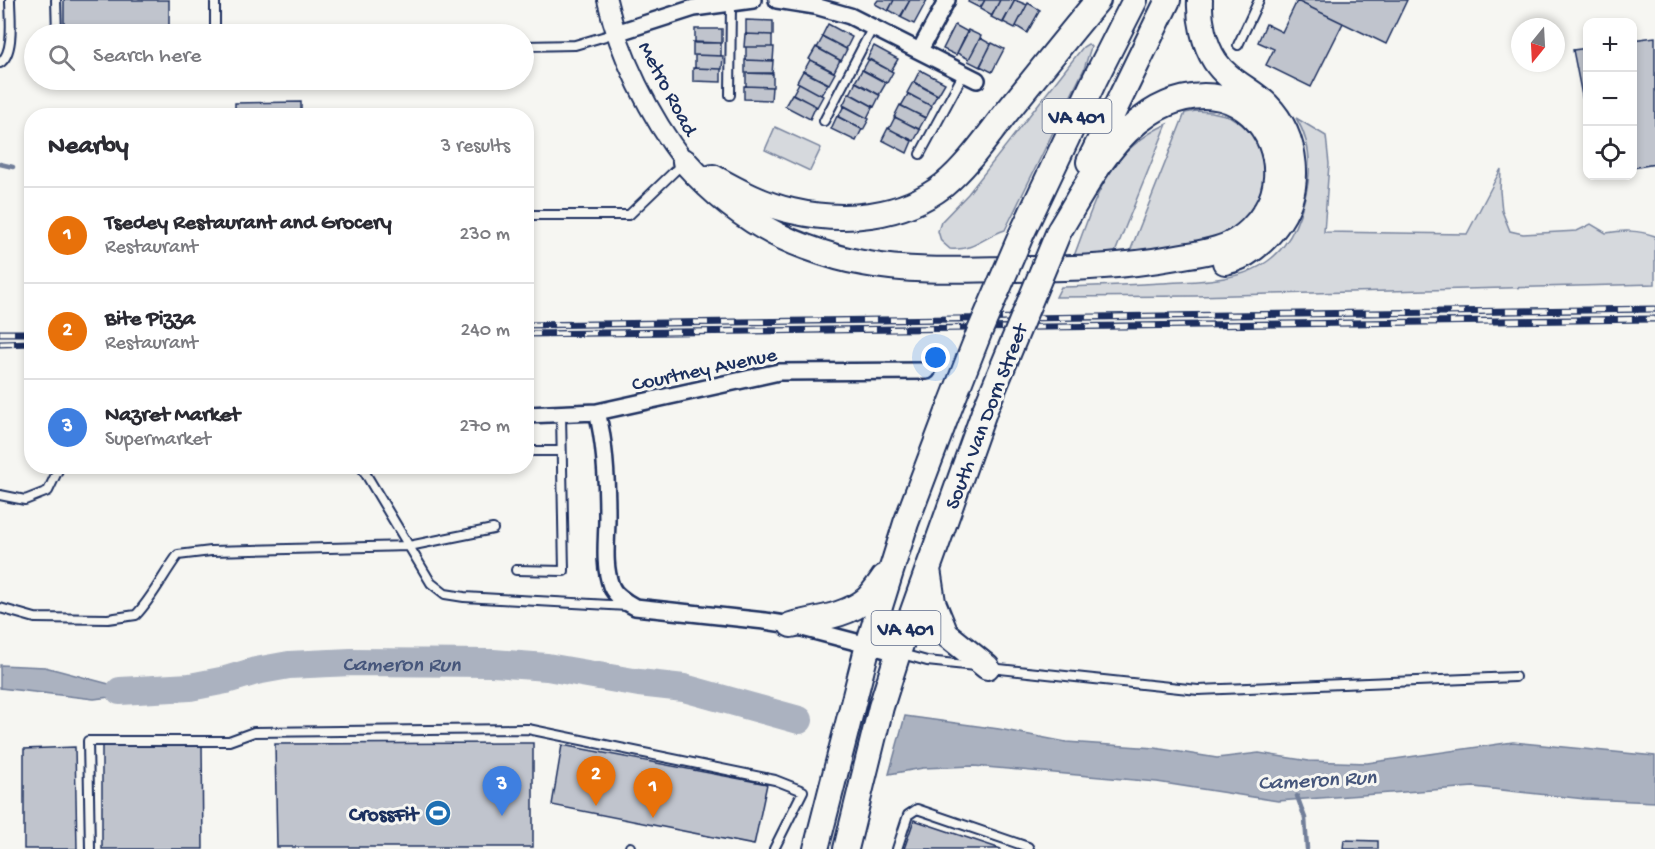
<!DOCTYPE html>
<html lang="en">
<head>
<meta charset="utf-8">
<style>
	:root { --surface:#fff; --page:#f2f2f3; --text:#2b2b33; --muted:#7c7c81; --line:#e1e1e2; --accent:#1f6fb2 }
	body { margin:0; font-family:"Gochi Hand",sans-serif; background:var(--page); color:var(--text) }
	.controls { position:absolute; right:18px; top:18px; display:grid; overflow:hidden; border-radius:12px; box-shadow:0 3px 9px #0003 }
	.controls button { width:54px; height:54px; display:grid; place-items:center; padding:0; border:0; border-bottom:2px solid var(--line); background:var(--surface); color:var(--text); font:30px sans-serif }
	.compass { position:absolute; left:1511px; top:18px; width:54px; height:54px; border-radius:50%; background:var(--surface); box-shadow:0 3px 9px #0003; rotate:198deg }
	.you { position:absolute; left:936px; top:358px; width:21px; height:21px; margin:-15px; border:4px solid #fff; border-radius:50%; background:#1a73e8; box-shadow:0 0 0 9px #1a73e833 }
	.badge { display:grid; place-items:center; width:39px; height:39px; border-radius:50%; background:var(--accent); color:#fff; font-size:20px; font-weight:700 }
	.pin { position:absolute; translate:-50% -50px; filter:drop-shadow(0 2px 3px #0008) }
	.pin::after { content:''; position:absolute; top:32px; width:21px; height:18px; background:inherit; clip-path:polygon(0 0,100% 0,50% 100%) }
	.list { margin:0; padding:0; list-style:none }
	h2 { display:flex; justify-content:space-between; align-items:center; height:78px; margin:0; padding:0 24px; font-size:26px }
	h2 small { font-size:20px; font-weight:400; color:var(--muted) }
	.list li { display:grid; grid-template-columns:39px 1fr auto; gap:18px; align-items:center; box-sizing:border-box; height:96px; padding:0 24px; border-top:2px solid var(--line) }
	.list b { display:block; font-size:22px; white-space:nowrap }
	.list p { margin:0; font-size:20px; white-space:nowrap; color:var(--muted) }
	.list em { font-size:20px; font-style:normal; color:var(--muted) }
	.icon { flex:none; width:33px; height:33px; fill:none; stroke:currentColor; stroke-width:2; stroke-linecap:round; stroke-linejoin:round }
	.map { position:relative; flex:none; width:1655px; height:849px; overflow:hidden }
	.search { position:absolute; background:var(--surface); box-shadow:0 3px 9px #0003; left:24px; top:24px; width:510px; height:66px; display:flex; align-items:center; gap:15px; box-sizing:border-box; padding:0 21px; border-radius:33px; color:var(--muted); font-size:22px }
	.panel { position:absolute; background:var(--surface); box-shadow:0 3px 9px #0003; left:24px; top:108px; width:510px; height:366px; border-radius:24px }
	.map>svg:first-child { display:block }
	.green { fill:#d6d9dd; stroke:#78849e; stroke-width:1.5 }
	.water { fill:#abb2c0; stroke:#717e99; stroke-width:1.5 }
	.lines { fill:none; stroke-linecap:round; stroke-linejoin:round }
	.stream { stroke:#717e99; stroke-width:4.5 }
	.river { stroke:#abb2c0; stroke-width:28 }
	.building { fill:#c0c4cd; stroke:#1b2f5e; stroke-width:1.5 }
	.service-casing { stroke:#1b2f5e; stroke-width:12 }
	.minor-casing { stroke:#1b2f5e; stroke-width:20 }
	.tertiary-casing { stroke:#1b2f5e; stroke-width:22 }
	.primary-casing { stroke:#1b2f5e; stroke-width:28 }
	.service { stroke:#f6f6f2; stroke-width:8 }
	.minor { stroke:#f6f6f2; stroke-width:15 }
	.tertiary { stroke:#f6f6f2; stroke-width:18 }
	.primary { stroke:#f6f6f2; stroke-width:24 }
	.rail-casing { stroke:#1b2f5e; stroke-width:7 }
	.rail { stroke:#f6f6f2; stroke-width:4.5; stroke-dasharray:14; stroke-linecap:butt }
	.primary-bridge-casing { stroke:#1b2f5e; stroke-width:28; stroke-linecap:butt }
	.primary-bridge { stroke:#f6f6f2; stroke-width:24 }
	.labels { text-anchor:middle; stroke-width:6; stroke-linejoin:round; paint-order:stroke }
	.shield { fill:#f6f6f2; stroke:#5d6b8a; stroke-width:1.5 }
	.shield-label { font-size:20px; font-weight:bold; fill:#1b2f5e }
	.street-label { font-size:21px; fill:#1b2f5e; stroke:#f6f6f2 }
	.poi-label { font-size:21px; font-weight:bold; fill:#1b2f5e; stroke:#f6f6f2; text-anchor:end }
	.water-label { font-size:22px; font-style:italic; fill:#46567b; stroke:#f6f6f2 }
</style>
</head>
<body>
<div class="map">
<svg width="1655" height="849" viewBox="0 0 1655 849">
	<rect width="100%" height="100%" fill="#f6f6f2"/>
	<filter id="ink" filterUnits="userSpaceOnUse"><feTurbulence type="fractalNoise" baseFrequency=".0167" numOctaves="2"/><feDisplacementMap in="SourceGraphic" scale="12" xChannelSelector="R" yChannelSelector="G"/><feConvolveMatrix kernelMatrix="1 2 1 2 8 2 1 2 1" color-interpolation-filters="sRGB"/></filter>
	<g filter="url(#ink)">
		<!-- green -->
		<path class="green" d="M1088 44 1091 47 1084 69 1005 230C983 237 975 251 950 249L941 241 938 231 941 222 968 194 1083 47Z
			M1196 111 1212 112 1229 116 1241 124 1254 136 1263 151 1267 167 1265 196 1244 225 1219 239 1129 254 1185 113Z
			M1296 118 1326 136 1329 164 1324 232 1467 234 1501 169 1500 191 1502 211 1510 231 1523 234 1577 231 1591 224 1606 233C1624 230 1638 230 1655 236V284L1196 296 1056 297 1061 287C1094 286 1128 285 1161 283 1230 280 1284 280 1304 201 1312 173 1312 144 1296 118Z
			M1167 124 1114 255 1074 256C1096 199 1106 152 1167 124Z
			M775 127 821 148 810 171 765 150Z"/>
		<!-- water -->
		<path class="water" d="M0 665 45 667 109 684 158 688 134 694 94 699 0 688Z
			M905 716 999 729 1066 742 1155 748 1217 758 1259 753 1309 761 1367 763 1513 742 1655 756V802L1585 799 1474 787 1278 801 1157 782 974 766 923 768 889 774Z"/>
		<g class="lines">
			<!-- stream -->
			<path class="stream" d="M0 164 13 167
				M1297 796 1305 818 1307 849"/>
			<!-- river -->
			<path class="river" id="s1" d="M120 691 190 687 226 680 256 671 289 665 351 662 493 663 547 667 639 683 684 688 799 720"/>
		</g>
		<!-- building -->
		<path class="building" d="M64 0H169V30H64Z
			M878 0H894L888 11 875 4Z
			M894 0H910L901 17 889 10Z
			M910 0H927L914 24 900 17Z
			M969 0H985L980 8 968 2Z
			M985 0H1000L992 16 980 9Z
			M1000 0H1015L1003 23 991 17Z
			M1015 0 1027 5 1015 28 1003 22Z
			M1295 0H1407L1386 44Z
			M1297 1 1343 23 1311 87 1266 65 1274 49 1258 42 1266 24 1282 32Z
			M1028 3 1040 10 1027 33 1016 26Z
			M746 20 773 21V35L746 34Z
			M828 24 852 37 846 49 822 36Z
			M955 25 968 32 956 55 943 49Z
			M695 29H722V43H695Z
			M968 30 981 36 969 59 957 53Z
			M745 34 772 35V47H744Z
			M823 37 847 49 841 61 817 48Z
			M1655 37V164L1632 168V40Z
			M980 38 991 44 980 67 968 61Z
			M693 42 721 43V56L693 55Z
			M992 43 1004 49 992 72 980 66Z
			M874 46 898 59 891 71 867 59Z
			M746 47H774L773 61 746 60Z
			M816 47 840 60 834 72 809 59Z
			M1588 48V126L1573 50Z
			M695 55 723 56 722 69 695 68Z
			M869 59 893 72 887 83 863 70Z
			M745 60 773 61 772 74 745 73Z
			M810 60 835 73 829 84 804 71Z
			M693 68 721 69V82L693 81Z
			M862 70 886 83 879 95 855 82Z
			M920 70 945 83 938 95 914 82Z
			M803 71 828 84 821 95 797 82Z
			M746 73H773V87L746 86Z
			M856 82 880 95 874 107 850 94Z
			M913 82 937 95 931 106 907 93Z
			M799 83 823 96 817 107 793 94Z
			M744 86 772 87 771 100 744 99Z
			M849 93 873 106 867 118 843 105Z
			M792 94 816 106 810 119 785 106Z
			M908 94 932 106 926 118 901 106Z
			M301 102V116H235V103Z
			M900 105 925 118 919 129 894 117Z
			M844 106 869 119 863 130 838 117Z
			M837 116 862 129 856 141 831 129Z
			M895 117 920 130 914 141 889 129Z
			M888 128 912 141 907 153 882 140Z
			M533 743V847H277L275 744Z
			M102 744H202L203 849H102Z
			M562 745 767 784 754 845 552 805Z
			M75 747 77 849H24V749Z
			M914 820 1001 849H904Z
			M1344 840 1378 841V849H1343Z"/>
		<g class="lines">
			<defs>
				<path id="service" d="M56 0 57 34
					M215 34V0
					M1238 45 1259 0
					M524 46 575 45 616 33
					M0 63C15 53 10 16 10 0
					M730 95 731 3
					M824 121 873 27
					M920 154 964 73
					M526 215H629L683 163
					M528 451H561
					M361 466 431 583 445 594 464 597 628 606
					M0 495 25 500 48 491 60 466
					M516 570 564 571 561 414
					M0 608 35 618 108 619 136 615C153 597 163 575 178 555L211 551 409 546 493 529
					M902 654 927 661 975 666
					M990 668 1198 690 1515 677
					M90 849 88 741H229L254 732 528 729 775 780 803 791 774 849
					M630 849V847
					M897 849 908 815 917 809 1028 847 1029 849"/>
				<path id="minor" d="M777 0 815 6 850 16 977 80
					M616 33 694 8 753 0
					M920 50 947 0
					M597 412C605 442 607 485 607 517 607 540 603 564 611 586 615 596 626 602 635 607L765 621 791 625 898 653
					M526 415 597 412 779 372 927 371"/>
				<path id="tertiary" d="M607 0C619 55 650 117 685 162"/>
				<path id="primary" d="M1200 0C1199 20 1204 44 1215 61 1228 81 1251 89 1267 105 1298 137 1304 190 1276 226 1264 242 1246 258 1225 262
					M685 162C718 199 758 230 806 247 825 254 844 260 863 263 909 272 957 270 1003 269 1063 269 1117 268 1177 257 1194 254 1214 252 1230 244 1244 238 1258 224 1266 210 1291 169 1268 110 1221 98 1197 92 1170 100 1150 113 1107 141 1085 189 1059 231
					M1089 162 1168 0
					M713 177C738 191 764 205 792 211 843 223 902 218 944 185 968 165 987 137 1006 113 1037 75 1067 37 1098 0
					M1022 233 1095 79 1135 0
					M928 569 933 602 946 634 987 667
					M791 625C815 619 847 616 867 599 873 593 879 584 884 577
					M816 849 868 645 906 523 948 412
					M846 849 881 707 898 653 984 412"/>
			</defs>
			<!-- service casing -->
			<use href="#service" class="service-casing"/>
			<!-- minor casing -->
			<use href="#minor" class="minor-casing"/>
			<!-- tertiary casing -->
			<use href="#tertiary" class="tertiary-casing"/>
			<!-- primary casing -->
			<use href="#primary" class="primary-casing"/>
			<!-- service -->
			<use href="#service" class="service"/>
			<!-- minor -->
			<use href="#minor" class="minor"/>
			<!-- tertiary -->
			<use href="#tertiary" class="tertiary"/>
			<!-- primary -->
			<use href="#primary" class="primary"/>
			<defs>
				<path id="rail" d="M526 325 1655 309
					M0 333H32
					M526 334 1655 319
					M0 344 32 343"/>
			</defs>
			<!-- rail casing -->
			<use href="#rail" class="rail-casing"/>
			<!-- rail -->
			<use href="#rail" class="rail"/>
			<defs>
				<path id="primary-bridge" d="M948 412 979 333 1022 233
					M984 412 1059 231"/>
			</defs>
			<!-- primary-bridge casing -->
			<use href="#primary-bridge" class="primary-bridge-casing"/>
			<!-- primary-bridge -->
			<use href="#primary-bridge" class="primary-bridge"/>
		</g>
	</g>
	<!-- icons -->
	<defs>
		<symbol id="stadium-disc" viewBox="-11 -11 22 22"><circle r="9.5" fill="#1f6fb2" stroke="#f6f6f2"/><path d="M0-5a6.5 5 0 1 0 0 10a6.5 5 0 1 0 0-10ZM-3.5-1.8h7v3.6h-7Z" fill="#fff"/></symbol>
	</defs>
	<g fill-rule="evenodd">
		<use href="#stadium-disc" x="423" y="798" width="30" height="30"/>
	</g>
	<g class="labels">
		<!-- shield labels -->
		<g class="shield">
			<rect x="1042.5" y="99" width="69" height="34" rx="4.5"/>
			<rect x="871.5" y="611" width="69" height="34" rx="4.5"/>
		</g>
		<g class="shield-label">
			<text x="1077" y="123">VA 401</text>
			<text x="906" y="635">VA 401</text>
		</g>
		<!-- street labels -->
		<g class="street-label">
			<text transform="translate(669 88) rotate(62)" y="7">Metro Road</text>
			<text transform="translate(704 368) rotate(-12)" y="7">Courtney Avenue</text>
			<text transform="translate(985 416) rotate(-69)" y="7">South Van Dorn Street</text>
		</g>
		<!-- poi labels -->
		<g class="poi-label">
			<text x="418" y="820">CrossFit</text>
		</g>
		<!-- water labels -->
		<g class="water-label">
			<text dy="8" stroke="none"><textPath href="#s1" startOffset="284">Cameron Run</textPath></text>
			<text transform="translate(1317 778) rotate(-3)" y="8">Cameron Run</text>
		</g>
	</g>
</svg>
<div class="controls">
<button>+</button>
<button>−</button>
<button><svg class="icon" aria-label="locate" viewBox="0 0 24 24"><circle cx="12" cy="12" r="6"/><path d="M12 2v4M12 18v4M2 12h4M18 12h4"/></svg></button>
</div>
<svg class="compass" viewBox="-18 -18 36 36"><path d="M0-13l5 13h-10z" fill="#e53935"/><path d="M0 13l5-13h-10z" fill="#7c7c81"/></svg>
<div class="you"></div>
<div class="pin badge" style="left:653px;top:818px;background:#e8710a">1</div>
<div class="pin badge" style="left:596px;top:806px;background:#e8710a">2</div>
<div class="pin badge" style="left:502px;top:816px;background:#3f7fe0">3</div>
<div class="search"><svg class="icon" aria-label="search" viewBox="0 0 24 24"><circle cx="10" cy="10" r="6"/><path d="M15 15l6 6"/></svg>Search here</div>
<section class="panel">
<h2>Nearby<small>3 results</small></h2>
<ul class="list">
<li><span class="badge" style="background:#e8710a">1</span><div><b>Tsedey Restaurant and Grocery</b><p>Restaurant</p></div><em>230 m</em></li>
<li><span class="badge" style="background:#e8710a">2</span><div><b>Bite Pizza</b><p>Restaurant</p></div><em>240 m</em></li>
<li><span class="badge" style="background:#3f7fe0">3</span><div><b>Nazret Market</b><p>Supermarket</p></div><em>270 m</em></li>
</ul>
</section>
</div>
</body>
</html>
